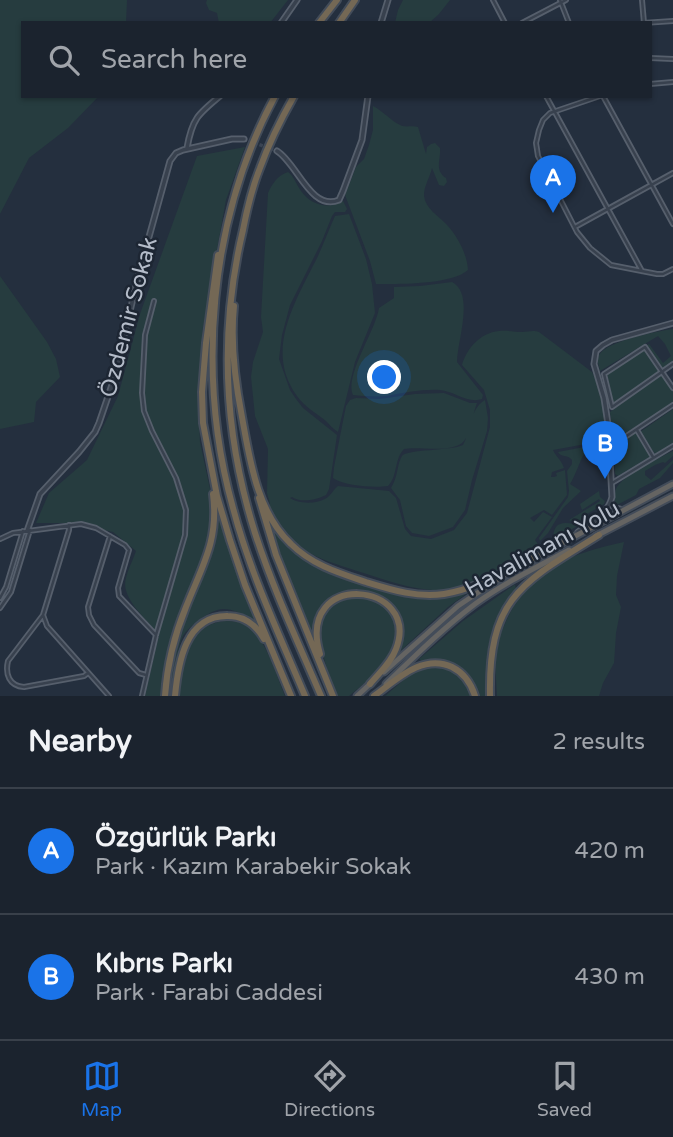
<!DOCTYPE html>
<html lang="en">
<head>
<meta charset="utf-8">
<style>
	:root { --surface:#1b232e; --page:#242b36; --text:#f1f3f6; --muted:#a0a4aa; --line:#39404a; --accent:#1a73e8 }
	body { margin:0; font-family:"Varela Round",sans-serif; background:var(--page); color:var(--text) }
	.you { position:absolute; left:385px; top:378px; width:24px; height:24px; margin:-18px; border:5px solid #fff; border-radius:50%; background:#1a73e8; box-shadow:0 0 0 10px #1a73e833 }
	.badge { display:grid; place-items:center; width:46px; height:46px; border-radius:50%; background:var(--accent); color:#fff; font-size:23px; font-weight:700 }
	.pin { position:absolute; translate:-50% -58px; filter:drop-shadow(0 2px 4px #0008) }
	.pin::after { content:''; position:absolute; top:37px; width:24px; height:21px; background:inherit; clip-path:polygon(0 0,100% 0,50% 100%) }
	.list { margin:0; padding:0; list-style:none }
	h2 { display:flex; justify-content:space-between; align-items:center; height:91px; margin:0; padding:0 28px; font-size:30px }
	h2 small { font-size:23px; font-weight:400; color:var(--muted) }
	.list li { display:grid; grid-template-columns:46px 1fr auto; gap:21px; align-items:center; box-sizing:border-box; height:126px; padding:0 28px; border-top:2px solid var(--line) }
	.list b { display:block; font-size:26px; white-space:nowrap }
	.list p { margin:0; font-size:23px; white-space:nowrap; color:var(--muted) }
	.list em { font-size:23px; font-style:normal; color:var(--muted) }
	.icon { flex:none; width:38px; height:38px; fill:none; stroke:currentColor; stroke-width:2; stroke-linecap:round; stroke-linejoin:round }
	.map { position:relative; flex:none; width:673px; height:696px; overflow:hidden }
	.search { position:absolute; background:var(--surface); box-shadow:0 2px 5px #0004; left:21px; right:21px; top:21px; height:77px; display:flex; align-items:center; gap:18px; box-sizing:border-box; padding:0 24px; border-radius:0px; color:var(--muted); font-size:26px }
	.sheet { height:343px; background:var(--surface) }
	nav { display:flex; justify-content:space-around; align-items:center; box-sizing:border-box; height:98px; border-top:2px solid var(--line); background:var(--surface); font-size:19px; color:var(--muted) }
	nav a { display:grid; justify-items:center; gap:4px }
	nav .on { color:var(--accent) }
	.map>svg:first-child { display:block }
	.green { fill:#263c3f }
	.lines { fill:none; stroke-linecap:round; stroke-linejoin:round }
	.tertiary-tunnel { stroke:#3a4453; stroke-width:3.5; stroke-dasharray:3.5 2; stroke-linecap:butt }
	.minor-casing { stroke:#565f6c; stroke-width:6 }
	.tertiary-casing { stroke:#565f6c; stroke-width:7 }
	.trunk-casing { stroke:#434c59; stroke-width:9 }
	.motorway-casing { stroke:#434c59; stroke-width:10 }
	.minor { stroke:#38414e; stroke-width:2.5 }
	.tertiary { stroke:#38414e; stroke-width:3.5 }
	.trunk { stroke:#656462; stroke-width:5 }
	.motorway { stroke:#746855; stroke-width:6 }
	.labels { text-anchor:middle; stroke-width:5; stroke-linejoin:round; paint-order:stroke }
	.street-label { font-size:23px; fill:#b4bcc9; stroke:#1d2633 }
</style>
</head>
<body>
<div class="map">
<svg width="673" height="696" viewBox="0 0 673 696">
	<rect width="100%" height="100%" fill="#242f3e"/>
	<!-- green -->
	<path class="green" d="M0 0H127L126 23H23V96H99L68 128 29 158 0 214Z
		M207 0H288L270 23H219L217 13 209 10 206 3Z
		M403 0H450L439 14 429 23H395L398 10Z
		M373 106C383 111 390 120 400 125 406 128 411 125 418 127L426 154 427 147 431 144 435 143 440 148C441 160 434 170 446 178L447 182 444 186 439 185 432 168C430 177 424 186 424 195 425 209 439 216 447 225 458 237 467 254 468 270 451 285 398 284 376 284L370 261 345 195 356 167 364 159 369 145 373 130Z
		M245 147 226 200 203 327 198 393 200 442 210 489 212 526 203 560 183 602 169 643 162 679V696H145L159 635C147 619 120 598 126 578 128 569 133 560 136 551L113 532 72 523H36L49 493 87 460 118 396 140 314 197 156Z
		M288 172C294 176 296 184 301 191 311 205 328 210 343 201L347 209 345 212H335L332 216 322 241 290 305 282 335 279 359 290 390 296 399 303 408 337 435 329 489 326 495C317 500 300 503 292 497L290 498C298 504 316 504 325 499 331 496 333 490 338 486L389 491 396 498 405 529 411 536 431 539 454 530 467 513 490 427V410L484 390 462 365C467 348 480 333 499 331 507 330 514 332 522 332 529 332 532 330 539 332L592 372 599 387 604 407 608 446 602 441 553 450C556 457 561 459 564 468L552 472 551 477H554L557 476 556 473 565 470 567 495 552 515 544 510 530 518 534 522 543 512 552 517 535 540 540 547C515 561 490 579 462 587 427 597 390 581 357 571 337 564 319 560 302 548 287 538 275 522 268 507L270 504 267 493 268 449 255 416 251 377 253 362 263 332 261 317 268 193C272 184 278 175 288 172Z
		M349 214 366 259 372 284 375 313 355 362 338 432C333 429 330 425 326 421 316 413 305 407 297 396 263 350 297 299 318 256 324 243 329 229 335 216Z
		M0 276 47 342 56 359 60 377 36 402 34 422 0 429Z
		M452 282C475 294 457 341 457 362L483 395 482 399C468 404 454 391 440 390 422 389 404 393 386 396 375 397 363 396 353 395 344 376 376 330 379 308L394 298V287L420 286Z
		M673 329V361L664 368 661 367 646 346 649 344 663 363 671 356 665 344 658 336 600 371C599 365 596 361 599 355 607 341 658 331 673 329Z
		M644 349 659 372 613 403 607 374Z
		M662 375 673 391V402L614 441 613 440 610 412Z
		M444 393 470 403H477C472 415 472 431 464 441 453 454 419 446 404 449 394 459 398 476 388 486 374 488 345 486 333 478L334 467 346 406 350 400 356 398 379 399 415 394Z
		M485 400 488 418 487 431 472 480 465 510 453 527 429 536 412 533 406 526 400 500 391 488C398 477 397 464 402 456 407 449 450 451 463 445 471 431 470 408 485 400Z
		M673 409V443L655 454 640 432Z
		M635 433 637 434 651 456 618 476 615 474V449L623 441Z
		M600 444 605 447 596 457 586 451C579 461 577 473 570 484L581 491 563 508 548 533 540 541 539 538 568 497 569 491 567 471 572 464V460C569 455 560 457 558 452Z
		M673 451V456L665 463 663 462 655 465 645 471V475L651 480 673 460V463L660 478 639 489 636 495 615 506C615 501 614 493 616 489 620 477 661 457 673 451Z
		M599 491 600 497 605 501 604 504 587 514 589 516 581 524 553 540C553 524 560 521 574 524L579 520 573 523 569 520 600 501 599 499 582 510 580 504Z
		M218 519H221L257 620 253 622C244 615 235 609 223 609 211 609 189 626 183 636 177 646 173 684 173 696H167L177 639 215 546Z
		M274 530C299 568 344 581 386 590 396 593 407 596 418 597 433 599 451 595 466 594L448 607 396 655C398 649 402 641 402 634 402 599 351 573 329 602 327 605 325 609 323 612 318 621 315 627 315 638L312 639 270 532Z
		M624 542 617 576 616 595 621 607 616 633 614 663 603 683 599 696H497C496 678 494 658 498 641 499 636 502 631 504 626 527 570 568 554 624 542Z
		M514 585H515L516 588C510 598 501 609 496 620 486 644 485 671 486 696H480C470 670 451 654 423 662L419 659 463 621Z
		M353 596C358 597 365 596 369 598 392 603 402 629 395 650 390 664 361 686 349 696H337C324 661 301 610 353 596Z
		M224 621C230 621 236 621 241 623 265 632 276 675 285 696H179C183 666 186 625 224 621Z
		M430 666C457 669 459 673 472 696H385L414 671Z"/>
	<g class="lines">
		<!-- tertiary-tunnel -->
		<path class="tertiary-tunnel" d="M244 139 277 151"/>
		<defs>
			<path id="minor" d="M493 0 505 23
				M560 0 569 23
				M642 0 644 23
				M522 23 566 0
				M643 23 673 21
				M650 58 673 59
				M650 84 673 82
				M546 96 642 271
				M600 96 550 113 543 120 539 130 536 143 538 156 577 232 590 248 611 265 657 274H663L673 269
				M603 96 673 224
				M575 227 673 173
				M673 364 612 407 604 374 645 347 673 388
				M637 430 653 457
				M610 447 673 405
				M612 483 673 446
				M69 525V530L43 615 47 626 109 696
				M110 536 88 607 89 615 94 625 139 673 146 675
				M0 539 13 533 81 524 96 528 125 545 129 550 118 588 119 596 156 635
				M0 598 6 587 23 531
				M0 608 11 592 30 530
				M43 615 8 661C5 674 9 686 24 687L84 676 88 673
				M142 696 156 635 185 535 186 510 176 478 152 431 144 411 142 393 145 335 154 301"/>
			<path id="tertiary" d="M281 23 297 0
				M381 23 388 0
				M187 148C192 119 198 114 220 96
				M277 151C297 163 311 212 339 200L343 191 362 140 368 96
				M611 503 615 508 623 510
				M27 531 40 494 79 452 95 432 99 423 114 379 139 273 170 161 176 153 183 150 232 139H244
				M578 532C592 522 608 514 612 497L608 424 604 398 594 364 596 351 603 345 612 340 673 323"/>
			<path id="trunk" d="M596 536 673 496
				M534 558 673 484
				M384 672 458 606 504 575
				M386 684C414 657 443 628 475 604 504 583 537 567 569 550
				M357 696 371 683"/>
			<path id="motorway" d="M319 23 337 0
				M339 23 355 0
				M275 96C209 219 196 375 233 508 250 573 279 634 305 696
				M294 96C281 119 269 143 260 168 252 188 247 209 243 230 219 331 224 434 255 533 273 589 298 642 321 696
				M218 255 206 343 202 392 203 423 217 496 230 540 245 585 291 696
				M234 306C230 344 235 381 242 417 250 461 257 512 291 544 312 565 339 573 366 582 392 590 417 598 444 594 477 589 507 570 537 556
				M259 498 276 555 333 696
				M320 654C295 569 422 581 396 649 391 663 379 673 370 684
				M165 696C167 665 174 636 186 607 202 566 219 541 213 494
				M175 696C178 664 185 615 228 616 244 616 256 625 264 639
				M374 696C396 680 423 653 452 667 464 673 471 683 475 696
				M490 696C488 597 523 582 599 535"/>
		</defs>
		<!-- minor casing -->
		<use href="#minor" class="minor-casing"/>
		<!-- tertiary casing -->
		<use href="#tertiary" class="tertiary-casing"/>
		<!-- trunk casing -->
		<use href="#trunk" class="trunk-casing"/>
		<!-- motorway casing -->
		<use href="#motorway" class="motorway-casing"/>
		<!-- minor -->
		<use href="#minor" class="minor"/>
		<!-- tertiary -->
		<use href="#tertiary" class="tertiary"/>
		<!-- trunk -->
		<use href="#trunk" class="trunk"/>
		<!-- motorway -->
		<use href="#motorway" class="motorway"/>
	</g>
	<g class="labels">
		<!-- street labels -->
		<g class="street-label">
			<text transform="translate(128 317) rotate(-75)" y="8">Özdemir Sokak</text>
			<text transform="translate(542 548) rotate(-29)" y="8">Havalimanı Yolu</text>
		</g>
	</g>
</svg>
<div class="you"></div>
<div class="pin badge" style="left:553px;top:213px">A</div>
<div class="pin badge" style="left:605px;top:479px">B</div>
<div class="search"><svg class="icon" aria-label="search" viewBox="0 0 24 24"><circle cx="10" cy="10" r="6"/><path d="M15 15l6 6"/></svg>Search here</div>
</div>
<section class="sheet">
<h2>Nearby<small>2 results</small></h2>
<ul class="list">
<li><span class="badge">A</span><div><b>Özgürlük Parkı</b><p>Park · Kazım Karabekir Sokak</p></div><em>420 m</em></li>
<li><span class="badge">B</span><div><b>Kıbrıs Parkı</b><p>Park · Farabi Caddesi</p></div><em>430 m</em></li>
</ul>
</section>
<nav>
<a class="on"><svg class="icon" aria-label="map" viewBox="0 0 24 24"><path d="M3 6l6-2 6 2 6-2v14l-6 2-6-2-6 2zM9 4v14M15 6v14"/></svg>Map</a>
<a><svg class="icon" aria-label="directions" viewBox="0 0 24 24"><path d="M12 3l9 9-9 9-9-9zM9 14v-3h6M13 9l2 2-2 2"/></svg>Directions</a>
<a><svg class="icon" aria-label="saved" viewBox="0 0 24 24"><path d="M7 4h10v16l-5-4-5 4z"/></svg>Saved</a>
</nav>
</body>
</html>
